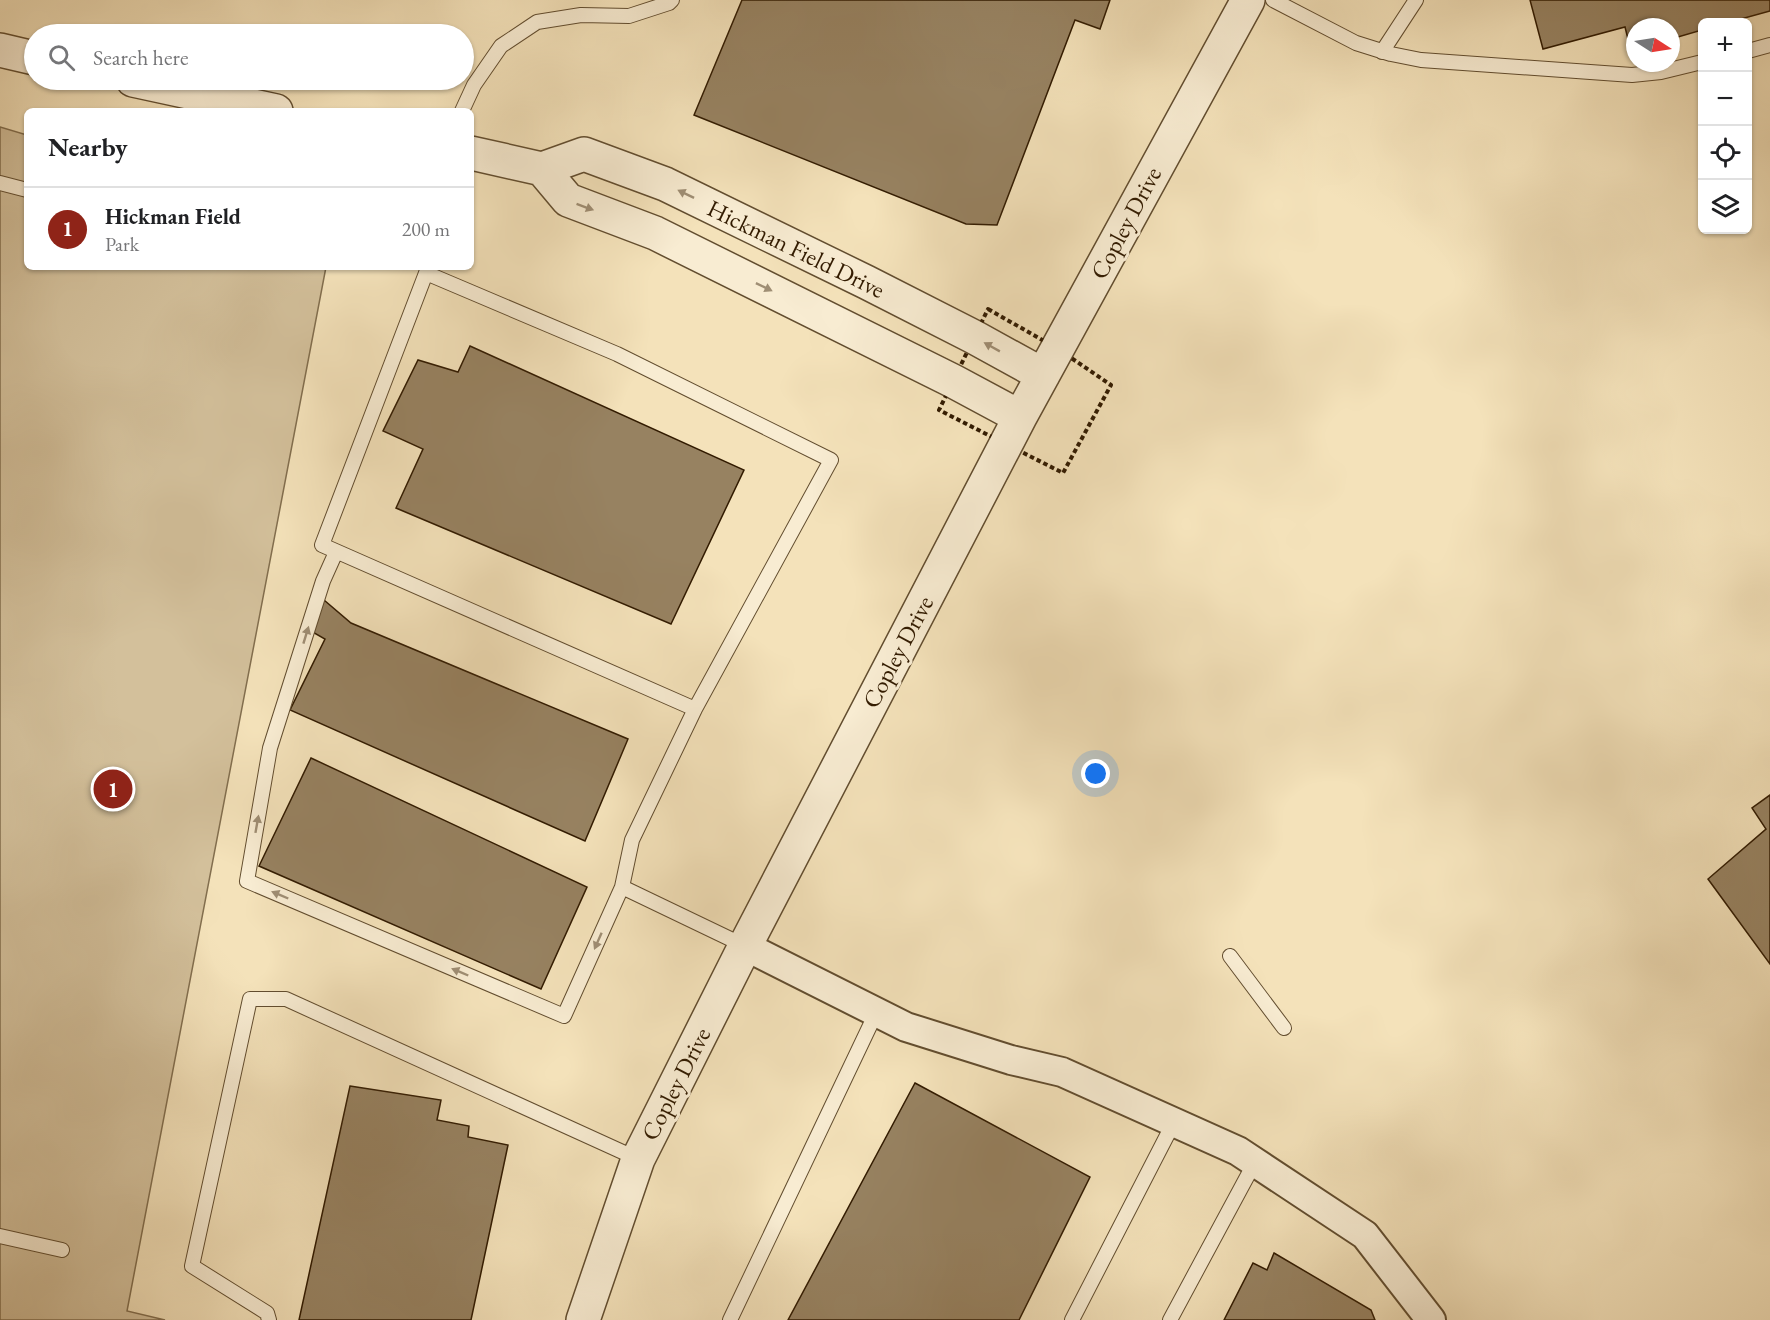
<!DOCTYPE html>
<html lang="en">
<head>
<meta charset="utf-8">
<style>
	:root { --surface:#fff; --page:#f6f6f6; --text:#202124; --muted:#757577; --line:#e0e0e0; --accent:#8f2418 }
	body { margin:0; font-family:"EB Garamond",serif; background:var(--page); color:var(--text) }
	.controls { position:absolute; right:18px; top:18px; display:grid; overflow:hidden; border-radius:9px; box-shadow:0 2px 4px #0004 }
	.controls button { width:54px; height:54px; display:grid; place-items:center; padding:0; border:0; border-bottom:2px solid var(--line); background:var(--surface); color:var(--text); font:30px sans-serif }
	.compass { position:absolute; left:1626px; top:18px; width:54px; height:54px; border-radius:50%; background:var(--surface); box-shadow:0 2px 4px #0004; rotate:102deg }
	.you { position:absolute; left:1096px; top:774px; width:21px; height:21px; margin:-15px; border:4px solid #fff; border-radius:50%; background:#1a73e8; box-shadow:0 0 0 9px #1a73e833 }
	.badge { display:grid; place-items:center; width:39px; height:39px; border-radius:50%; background:var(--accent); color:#fff; font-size:20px; font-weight:700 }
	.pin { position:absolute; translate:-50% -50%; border:3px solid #fff; box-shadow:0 2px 6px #0006 }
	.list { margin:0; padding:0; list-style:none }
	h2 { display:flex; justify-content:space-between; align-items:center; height:78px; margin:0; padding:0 24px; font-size:26px }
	h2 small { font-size:20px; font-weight:400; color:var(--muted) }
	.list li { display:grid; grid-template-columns:39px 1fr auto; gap:18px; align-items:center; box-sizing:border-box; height:84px; padding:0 24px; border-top:2px solid var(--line) }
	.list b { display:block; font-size:22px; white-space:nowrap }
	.list p { margin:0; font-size:20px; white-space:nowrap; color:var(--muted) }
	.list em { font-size:20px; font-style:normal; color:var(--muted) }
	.icon { flex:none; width:33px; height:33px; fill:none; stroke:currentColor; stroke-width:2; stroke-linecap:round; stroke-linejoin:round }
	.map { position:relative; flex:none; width:1770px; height:1320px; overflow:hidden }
	.search { position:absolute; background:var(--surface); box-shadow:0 2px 4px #0004; left:24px; top:24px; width:450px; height:66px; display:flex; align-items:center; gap:15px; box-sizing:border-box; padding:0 21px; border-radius:33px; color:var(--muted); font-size:22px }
	.panel { position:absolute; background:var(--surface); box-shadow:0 2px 4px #0004; left:24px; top:108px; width:450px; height:162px; border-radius:9px }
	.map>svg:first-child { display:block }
	.green { fill:#d3c09b; stroke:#826e4e; stroke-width:1.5 }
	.building { fill:#978261; stroke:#321b01; stroke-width:1.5 }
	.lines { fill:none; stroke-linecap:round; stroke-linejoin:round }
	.service-casing { stroke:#624d2f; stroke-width:16 }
	.minor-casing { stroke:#624d2f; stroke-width:32 }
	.tertiary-casing { stroke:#624d2f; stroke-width:36 }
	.path { stroke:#321b01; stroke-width:4; stroke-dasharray:4.5 3; stroke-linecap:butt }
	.service { stroke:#f8ecd2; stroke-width:14 }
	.minor { stroke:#f8ecd2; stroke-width:28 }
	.tertiary { stroke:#f8ecd2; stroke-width:33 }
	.oneway { fill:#9f8e74 }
	.labels { text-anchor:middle; stroke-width:6; stroke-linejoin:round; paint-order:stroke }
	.street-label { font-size:24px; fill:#321b01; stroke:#f8ecd2 }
</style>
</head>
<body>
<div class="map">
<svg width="1770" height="1320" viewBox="0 0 1770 1320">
	<rect width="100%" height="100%" fill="#f4e2ba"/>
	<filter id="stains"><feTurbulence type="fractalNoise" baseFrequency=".00333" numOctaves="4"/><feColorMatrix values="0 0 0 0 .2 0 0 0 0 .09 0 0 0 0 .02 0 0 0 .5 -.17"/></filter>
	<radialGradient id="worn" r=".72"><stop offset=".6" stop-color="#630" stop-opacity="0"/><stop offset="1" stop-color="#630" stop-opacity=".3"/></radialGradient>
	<!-- green -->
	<path class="green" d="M0 127 27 135V267H326L127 1311 165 1320H0Z"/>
	<!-- building -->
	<path class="building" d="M742 0H1110L1100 29 1075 20 997 225 966 224 694 115Z
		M1530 0H1770V11L1730 22H1702V30L1671 39V27H1635V50L1631 51 1625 27 1543 49Z
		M470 346 744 470 671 624 396 508 423 449 383 431 418 360 458 372Z
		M324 600 351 623 628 739 585 841 290 710 325 639 309 630Z
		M311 758 587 887 541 989 259 866Z
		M1770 795V964L1708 879 1766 829 1752 808Z
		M915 1083 1090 1177 1019 1320H788Z
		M350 1086 441 1100 437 1120 469 1126 468 1137 508 1145 471 1320H299Z
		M1274 1253 1371 1310 1375 1320H1224L1253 1263 1267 1270Z"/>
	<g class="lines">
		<defs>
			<path id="service" d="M1273 0 1356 43 1391 54 1421 60 1632 75 1661 72 1702 62
				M1748 51 1770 45
				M1382 52 1416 0
				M462 111 474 85 501 46 537 22 581 15 629 16 669 3 672 0
				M0 183 27 190
				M426 273 617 354 831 460 695 709 322 545 426 273 429 267
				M336 552 323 581 270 748 247 881 564 1016 622 887
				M695 709 632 840 622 887 745 946
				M1230 956 1284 1028
				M0 1236 62 1250
				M269 1320 267 1313 192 1266 250 999H286L638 1159
				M730 1320 876 1013
				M1072 1320 1174 1122
				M1170 1320 1255 1162"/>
			<path id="minor" d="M745 946 906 1027 1011 1060 1062 1072 1238 1151 1365 1235 1431 1320"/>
			<path id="tertiary" d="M0 50 34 58
				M133 80 276 111
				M471 153 542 169 584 154 665 184 866 282 974 337 1043 375
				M542 169 568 200 655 233 953 381 1020 417
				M583 1320 638 1159 745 946 1020 417 1248 0"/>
		</defs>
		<!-- service casing -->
		<use href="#service" class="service-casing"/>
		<!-- minor casing -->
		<use href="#minor" class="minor-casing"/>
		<!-- tertiary casing -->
		<use href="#tertiary" class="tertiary-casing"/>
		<!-- path -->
		<path class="path" d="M988 309 1058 349 1111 385 1063 473 939 410Z"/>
		<!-- service -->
		<use href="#service" class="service"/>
		<!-- minor -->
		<use href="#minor" class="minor"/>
		<!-- tertiary -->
		<use href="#tertiary" class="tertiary"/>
	</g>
	<!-- one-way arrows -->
	<defs><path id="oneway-solid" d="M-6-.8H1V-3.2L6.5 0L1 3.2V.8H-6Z" transform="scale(1.5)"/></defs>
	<g class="oneway">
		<use href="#oneway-solid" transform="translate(686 194) rotate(-154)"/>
		<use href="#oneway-solid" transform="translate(585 207) rotate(20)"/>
		<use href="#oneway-solid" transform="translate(764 287) rotate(26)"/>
		<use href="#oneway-solid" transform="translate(992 347) rotate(-151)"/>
		<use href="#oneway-solid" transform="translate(306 635) rotate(-73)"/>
		<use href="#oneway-solid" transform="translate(257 824) rotate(-80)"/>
		<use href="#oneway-solid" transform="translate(280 895) rotate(-157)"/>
		<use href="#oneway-solid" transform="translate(598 941) rotate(114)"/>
		<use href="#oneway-solid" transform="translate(460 972) rotate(-157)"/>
	</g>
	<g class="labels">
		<!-- street labels -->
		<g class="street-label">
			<text transform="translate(1126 223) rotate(-62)" y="8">Copley Drive</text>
			<text transform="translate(796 249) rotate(26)" y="8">Hickman Field Drive</text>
			<text transform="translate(898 652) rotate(-62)" y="8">Copley Drive</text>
			<text transform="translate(676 1084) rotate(-63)" y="8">Copley Drive</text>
		</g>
	</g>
	<rect width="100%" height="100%" filter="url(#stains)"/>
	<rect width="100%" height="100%" fill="url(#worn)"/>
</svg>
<div class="controls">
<button>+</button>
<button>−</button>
<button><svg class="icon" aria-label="locate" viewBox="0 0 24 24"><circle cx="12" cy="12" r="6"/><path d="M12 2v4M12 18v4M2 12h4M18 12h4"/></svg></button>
<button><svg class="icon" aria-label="layers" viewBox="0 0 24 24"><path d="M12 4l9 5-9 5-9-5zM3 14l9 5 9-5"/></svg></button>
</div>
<svg class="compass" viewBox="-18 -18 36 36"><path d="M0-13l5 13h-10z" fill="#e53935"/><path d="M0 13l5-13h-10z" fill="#757577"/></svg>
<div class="you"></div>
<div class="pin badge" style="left:113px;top:789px">1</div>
<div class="search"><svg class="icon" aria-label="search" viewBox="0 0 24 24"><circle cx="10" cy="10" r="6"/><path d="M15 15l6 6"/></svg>Search here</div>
<section class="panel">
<h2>Nearby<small></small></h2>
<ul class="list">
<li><span class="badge">1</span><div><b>Hickman Field</b><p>Park</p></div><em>200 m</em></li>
</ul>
</section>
</div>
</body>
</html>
